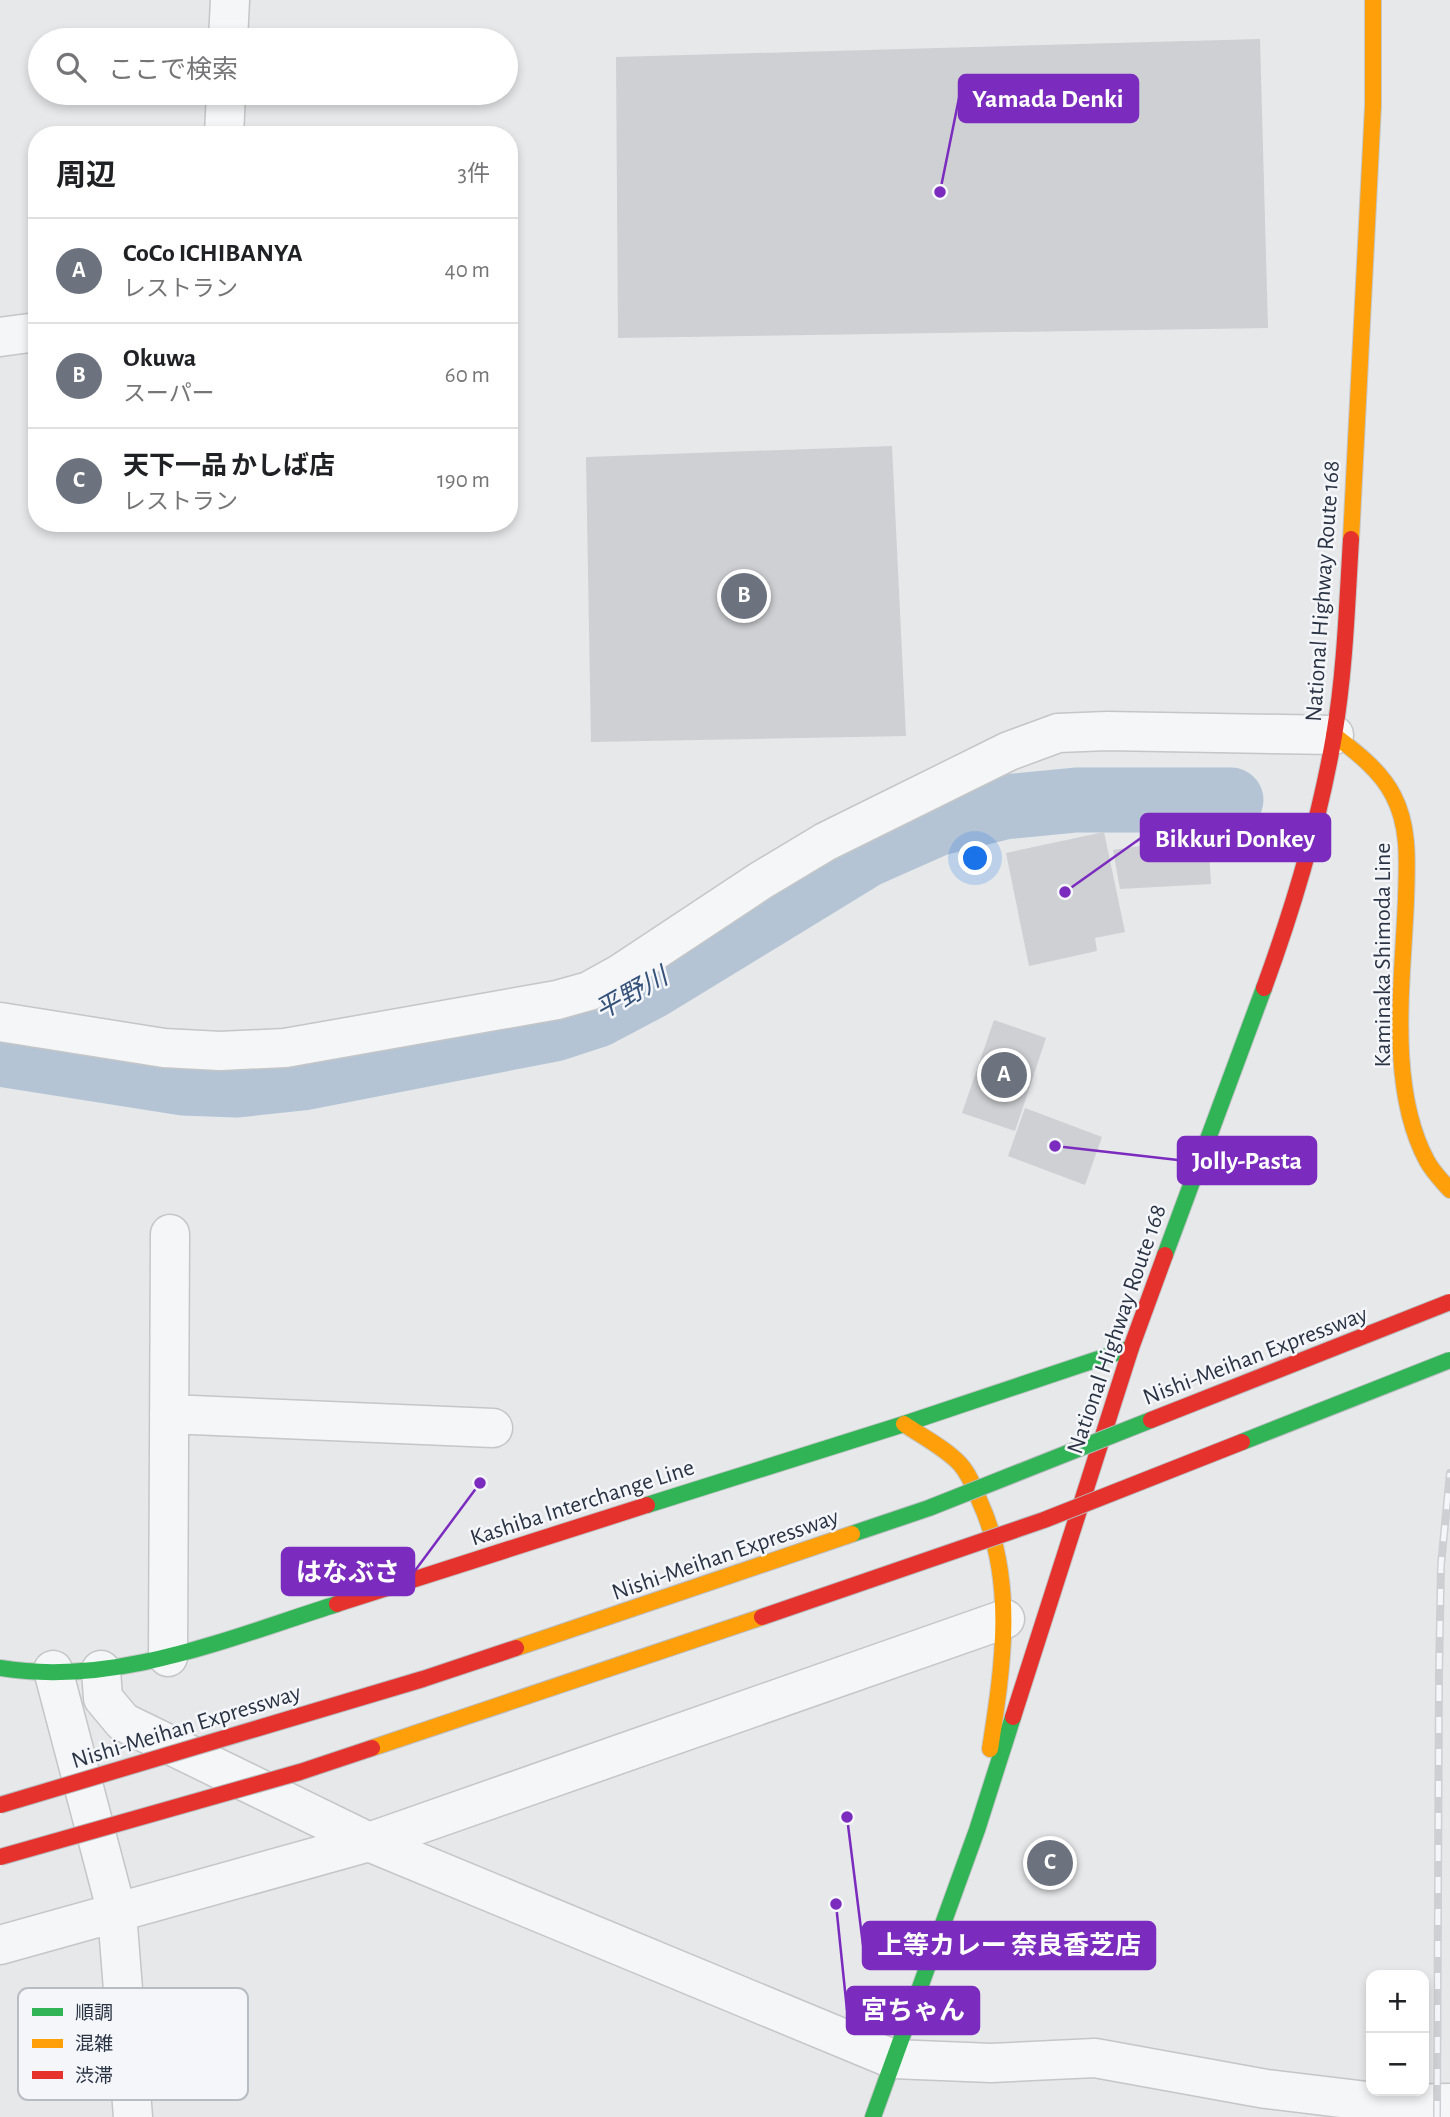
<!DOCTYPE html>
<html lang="ja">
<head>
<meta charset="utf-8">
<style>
	:root { --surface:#fff; --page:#f6f6f6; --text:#202124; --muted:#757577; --line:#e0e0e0; --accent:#6c737f }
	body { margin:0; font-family:"Alegreya Sans","Noto Sans JP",sans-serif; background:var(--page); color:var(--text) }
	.controls { position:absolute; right:21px; bottom:21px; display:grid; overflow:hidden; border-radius:14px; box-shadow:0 4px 10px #0003 }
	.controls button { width:63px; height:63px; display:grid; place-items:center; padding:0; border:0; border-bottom:2px solid var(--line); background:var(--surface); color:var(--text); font:35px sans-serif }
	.you { position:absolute; left:976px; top:859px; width:24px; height:24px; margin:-18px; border:5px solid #fff; border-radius:50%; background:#1a73e8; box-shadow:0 0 0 10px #1a73e833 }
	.badge { display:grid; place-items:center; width:46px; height:46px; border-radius:50%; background:var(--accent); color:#fff; font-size:23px; font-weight:700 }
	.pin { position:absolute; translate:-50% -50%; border:4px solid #fff; box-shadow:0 2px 7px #0006 }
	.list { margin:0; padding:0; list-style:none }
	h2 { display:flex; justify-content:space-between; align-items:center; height:91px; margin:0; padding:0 28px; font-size:30px }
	h2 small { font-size:23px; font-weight:400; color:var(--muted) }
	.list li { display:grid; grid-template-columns:46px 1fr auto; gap:21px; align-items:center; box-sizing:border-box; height:105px; padding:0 28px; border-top:2px solid var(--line) }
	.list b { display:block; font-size:26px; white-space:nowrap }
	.list p { margin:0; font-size:23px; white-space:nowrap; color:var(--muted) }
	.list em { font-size:23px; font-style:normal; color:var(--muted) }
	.icon { flex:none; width:38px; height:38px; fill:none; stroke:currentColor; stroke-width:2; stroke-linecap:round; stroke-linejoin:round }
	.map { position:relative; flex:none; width:1450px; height:2117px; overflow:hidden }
	.search { position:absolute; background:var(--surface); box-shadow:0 4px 10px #0003; left:28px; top:28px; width:490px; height:77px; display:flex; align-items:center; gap:18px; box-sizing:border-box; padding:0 24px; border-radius:38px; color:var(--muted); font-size:26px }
	.panel { position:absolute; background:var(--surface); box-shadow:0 4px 10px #0003; left:28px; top:126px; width:490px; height:406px; border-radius:28px }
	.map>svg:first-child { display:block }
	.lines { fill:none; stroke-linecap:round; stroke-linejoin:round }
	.river { stroke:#b4c4d5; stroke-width:65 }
	.building { fill:#ced0d3 }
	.street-casing { stroke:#c4c6c8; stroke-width:41 }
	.fast-casing { stroke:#c4c6c8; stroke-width:18 }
	.slow-casing { stroke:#c4c6c8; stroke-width:18 }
	.jam-casing { stroke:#c4c6c8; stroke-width:18 }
	.street { stroke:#f5f6f7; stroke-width:38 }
	.fast { stroke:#30b455; stroke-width:16 }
	.slow { stroke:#ff9f0a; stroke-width:16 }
	.jam { stroke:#e5322d; stroke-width:16 }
	.rail-casing { stroke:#cecfd2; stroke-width:8 }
	.rail { stroke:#f4f6f9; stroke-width:5; stroke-dasharray:16; stroke-linecap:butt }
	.fast-bridge-casing { stroke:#b8bbbf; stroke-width:18; stroke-linecap:butt }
	.slow-bridge-casing { stroke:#b8bbbf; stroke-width:18; stroke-linecap:butt }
	.jam-bridge-casing { stroke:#b8bbbf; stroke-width:18; stroke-linecap:butt }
	.fast-bridge { stroke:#30b455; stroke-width:16 }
	.slow-bridge { stroke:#ff9f0a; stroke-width:16 }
	.jam-bridge { stroke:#e5322d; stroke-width:16 }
	.labels { text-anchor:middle; stroke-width:5; stroke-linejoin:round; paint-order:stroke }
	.street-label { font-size:24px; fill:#2b3445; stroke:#f4f6f9 }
	.water-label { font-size:26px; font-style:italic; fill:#34527a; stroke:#f4f6f9 }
	.key { fill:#f4f6f9; stroke:#b8bcc3; stroke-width:2 }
	.key-label { font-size:19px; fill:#2b3445 }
	.leader { fill:none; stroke:#7b2cbf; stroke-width:2.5 }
	.callout-dot { fill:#7b2cbf; stroke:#f4f6f9; stroke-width:2.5 }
	.callout { fill:#7b2cbf; stroke:#7b2cbf; stroke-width:2.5 }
	.callout-label { font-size:26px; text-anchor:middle; font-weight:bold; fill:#fff }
</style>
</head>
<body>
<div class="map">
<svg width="1450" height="2117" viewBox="0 0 1450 2117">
	<rect width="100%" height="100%" fill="#e6e8ea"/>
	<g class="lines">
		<!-- river -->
		<path class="river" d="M0 1054 183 1083 237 1085 302 1078 554 1029 597 1015 650 987 866 855 936 824 1004 807 1076 800H1231"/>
	</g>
	<!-- building -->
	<path class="building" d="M1260 39 1268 328 618 338 616 57Z
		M892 446 906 736 591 742 586 457Z
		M1104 832 1125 932 1095 938 1097 951 1029 966 1006 853Z
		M1208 836 1211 884 1120 889 1113 850Z
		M994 1020 1046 1038 1015 1131 962 1113Z
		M1025 1108 1102 1137 1085 1185 1008 1156Z"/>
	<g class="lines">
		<defs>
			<path id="street" d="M228 40 230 0
				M224 135 226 93
				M0 337 37 332
				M0 1022 164 1048 220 1051 285 1048 557 1000 589 991 618 975 760 881 825 842 1009 751 1058 733 1107 731 1334 735
				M169 1414 493 1428
				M168 1657 170 1234
				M53 1670 117 1913 133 2117
				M101 1670 103 1698 123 1722 369 1842 893 2059 991 2063 1095 2058 1266 2089 1392 2104 1450 2103
				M0 1945 369 1842 1005 1619"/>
			<path id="fast" d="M1165 1255 1264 988
				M647 1505 904 1424 1131 1348
				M0 1668C115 1687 229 1638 337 1604
				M873 2117 977 1830 1013 1717"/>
			<path id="slow" d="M1351 539 1373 106V0
				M1334 735C1356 752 1380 770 1393 795 1410 827 1407 864 1406 899 1403 980 1387 1087 1427 1161 1433 1172 1442 1181 1450 1190
				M904 1424C923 1437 945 1448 960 1464 970 1475 975 1490 980 1502 1016 1581 1003 1666 990 1749"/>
			<path id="jam" d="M1264 988C1294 906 1319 822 1334 736 1345 671 1347 605 1351 539
				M337 1604 647 1505
				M1013 1717 1131 1348 1165 1255"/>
		</defs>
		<!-- street casing -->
		<use href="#street" class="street-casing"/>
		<!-- fast casing -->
		<use href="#fast" class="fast-casing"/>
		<!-- slow casing -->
		<use href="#slow" class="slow-casing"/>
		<!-- jam casing -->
		<use href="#jam" class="jam-casing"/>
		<!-- street -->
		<use href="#street" class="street"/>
		<!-- fast -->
		<use href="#fast" class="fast"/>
		<!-- slow -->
		<use href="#slow" class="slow"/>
		<!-- jam -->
		<use href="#jam" class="jam"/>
		<defs>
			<path id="rail" d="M1437 2117 1439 1675 1441 1565 1450 1473"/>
		</defs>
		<!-- rail casing -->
		<use href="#rail" class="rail-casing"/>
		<!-- rail -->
		<use href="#rail" class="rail"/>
		<defs>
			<path id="fast-bridge" d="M1242 1442 1450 1360
				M852 1534 929 1508 1151 1420"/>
			<path id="slow-bridge" d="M516 1648 852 1534
				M372 1748 762 1617"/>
			<path id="jam-bridge" d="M1151 1420 1450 1302
				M762 1617 1044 1520 1242 1442
				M0 1805 423 1679 516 1648
				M0 1857 300 1772 372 1748"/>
		</defs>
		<!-- fast-bridge casing -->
		<use href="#fast-bridge" class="fast-bridge-casing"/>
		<!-- slow-bridge casing -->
		<use href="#slow-bridge" class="slow-bridge-casing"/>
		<!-- jam-bridge casing -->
		<use href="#jam-bridge" class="jam-bridge-casing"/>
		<!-- fast-bridge -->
		<use href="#fast-bridge" class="fast-bridge"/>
		<!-- slow-bridge -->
		<use href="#slow-bridge" class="slow-bridge"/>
		<!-- jam-bridge -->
		<use href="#jam-bridge" class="jam-bridge"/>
	</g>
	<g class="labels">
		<!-- street labels -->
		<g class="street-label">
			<text transform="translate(1322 591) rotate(-86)" y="8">National Highway Route 168</text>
			<text transform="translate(1382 955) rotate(-90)" y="8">Kaminaka Shimoda Line</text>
			<text transform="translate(1116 1329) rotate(-71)" y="8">National Highway Route 168</text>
			<text transform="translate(1255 1355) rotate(-21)" y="8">Nishi-Meihan Expressway</text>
			<text transform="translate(582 1502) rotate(-18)" y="8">Kashiba Interchange Line</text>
			<text transform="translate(725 1554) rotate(-19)" y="8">Nishi-Meihan Expressway</text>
			<text transform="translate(186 1726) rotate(-17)" y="8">Nishi-Meihan Expressway</text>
		</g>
		<!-- water labels -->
		<g class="water-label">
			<text transform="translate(631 993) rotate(-29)" y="9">平野川</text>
		</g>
	</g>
	<!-- legend -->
	<rect x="18" y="1988" width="230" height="112" rx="10" class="key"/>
	<rect x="32" y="2008" width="31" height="8" fill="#30b455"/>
	<rect x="32" y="2039" width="31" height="9" fill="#ff9f0a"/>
	<rect x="32" y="2071" width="31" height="8" fill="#e5322d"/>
	<g class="key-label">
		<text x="75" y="2019">順調</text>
		<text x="75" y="2050">混雑</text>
		<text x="75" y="2082">渋滞</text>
	</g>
	<!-- callouts -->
	<path class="leader" d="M940 192L959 98M1065 892L1141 838M1055 1146L1178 1160M480 1483L414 1572M847 1817L863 1945M836 1904L847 2010"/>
	<g class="callout-dot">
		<circle cx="940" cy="192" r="7"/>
		<circle cx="1065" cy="892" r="7"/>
		<circle cx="1055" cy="1146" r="7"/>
		<circle cx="480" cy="1483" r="7"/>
		<circle cx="847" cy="1817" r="7"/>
		<circle cx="836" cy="1904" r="7"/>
	</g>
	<g class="callout">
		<rect x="959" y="75" width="179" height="47" rx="7"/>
		<rect x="1141" y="814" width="189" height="47" rx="7"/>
		<rect x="1178" y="1137" width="138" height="47" rx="7"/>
		<rect x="282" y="1548" width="132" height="47" rx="7"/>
		<rect x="863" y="1922" width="292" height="47" rx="7"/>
		<rect x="847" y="1987" width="132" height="47" rx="7"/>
	</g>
	<g class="callout-label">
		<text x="1048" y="107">Yamada Denki</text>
		<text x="1235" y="847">Bikkuri Donkey</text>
		<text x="1247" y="1169">Jolly-Pasta</text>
		<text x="348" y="1581">はなぶさ</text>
		<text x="1009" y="1954">上等カレー 奈良香芝店</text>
		<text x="913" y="2019">宮ちゃん</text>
	</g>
</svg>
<div class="controls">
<button>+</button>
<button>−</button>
</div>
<div class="you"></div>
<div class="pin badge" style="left:1004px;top:1075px">A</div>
<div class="pin badge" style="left:744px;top:596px">B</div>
<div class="pin badge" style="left:1050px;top:1863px">C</div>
<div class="search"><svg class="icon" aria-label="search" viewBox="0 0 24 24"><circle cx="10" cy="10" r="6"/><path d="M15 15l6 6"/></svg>ここで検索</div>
<section class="panel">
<h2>周辺<small>3件</small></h2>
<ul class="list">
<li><span class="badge">A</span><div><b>CoCo ICHIBANYA</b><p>レストラン</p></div><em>40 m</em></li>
<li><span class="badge">B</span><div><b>Okuwa</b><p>スーパー</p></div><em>60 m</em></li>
<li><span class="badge">C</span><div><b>天下一品 かしば店</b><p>レストラン</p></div><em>190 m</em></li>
</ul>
</section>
</div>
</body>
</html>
